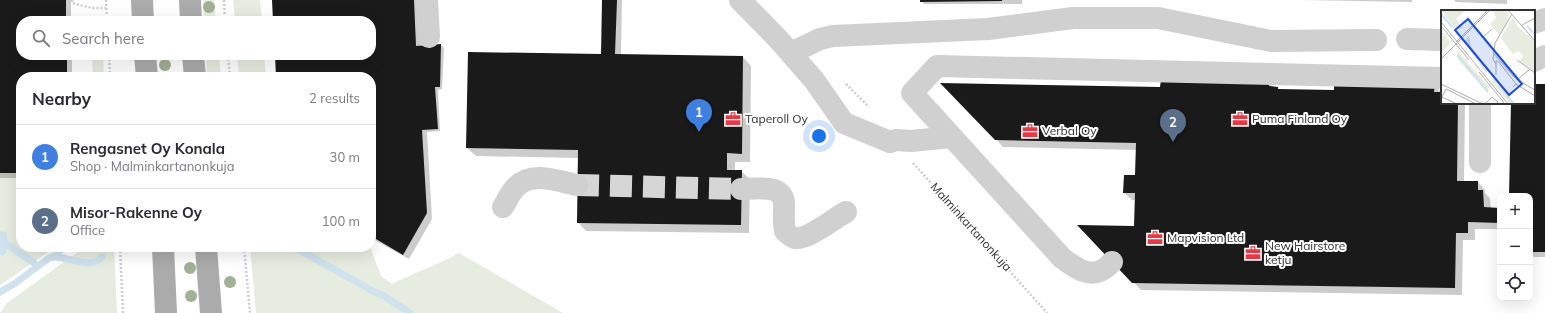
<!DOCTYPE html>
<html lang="en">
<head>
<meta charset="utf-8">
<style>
	:root { --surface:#fff; --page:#f7f7f7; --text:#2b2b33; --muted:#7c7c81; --line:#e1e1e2; --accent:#e63946 }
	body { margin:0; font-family:Mulish,sans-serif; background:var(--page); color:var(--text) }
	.controls { position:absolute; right:12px; bottom:12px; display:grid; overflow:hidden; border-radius:8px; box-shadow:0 4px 16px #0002 }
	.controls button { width:36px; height:36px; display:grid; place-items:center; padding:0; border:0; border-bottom:1px solid var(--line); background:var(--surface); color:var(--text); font:20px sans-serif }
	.you { position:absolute; left:819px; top:136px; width:14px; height:14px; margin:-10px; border:3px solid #fff; border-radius:50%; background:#1a73e8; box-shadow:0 0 0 6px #1a73e833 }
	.badge { display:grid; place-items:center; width:26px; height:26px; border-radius:50%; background:var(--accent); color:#fff; font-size:13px; font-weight:700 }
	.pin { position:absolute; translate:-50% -33px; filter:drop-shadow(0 1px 2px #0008) }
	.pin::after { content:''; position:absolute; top:21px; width:14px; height:12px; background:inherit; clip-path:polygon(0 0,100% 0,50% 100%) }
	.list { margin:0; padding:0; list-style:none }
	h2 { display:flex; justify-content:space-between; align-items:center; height:52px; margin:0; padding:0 16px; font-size:17px }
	h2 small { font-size:13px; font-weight:400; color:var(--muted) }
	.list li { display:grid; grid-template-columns:26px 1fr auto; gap:12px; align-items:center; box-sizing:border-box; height:64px; padding:0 16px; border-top:1px solid var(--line) }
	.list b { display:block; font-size:15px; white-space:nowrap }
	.list p { margin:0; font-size:13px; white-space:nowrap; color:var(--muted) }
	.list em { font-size:13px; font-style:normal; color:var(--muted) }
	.icon { flex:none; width:22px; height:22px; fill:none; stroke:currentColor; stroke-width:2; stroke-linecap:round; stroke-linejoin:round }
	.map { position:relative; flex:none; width:1545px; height:313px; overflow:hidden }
	.search { position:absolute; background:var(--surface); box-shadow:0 4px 16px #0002; left:16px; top:16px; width:360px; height:44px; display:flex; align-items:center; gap:10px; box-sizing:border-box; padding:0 14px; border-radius:16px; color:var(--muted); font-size:15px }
	.panel { position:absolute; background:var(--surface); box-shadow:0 4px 16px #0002; left:16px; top:72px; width:360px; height:180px; border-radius:16px }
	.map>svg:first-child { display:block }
	.green { fill:#e6ecdf }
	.water { fill:#cfe2ee }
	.shadow { fill:#0003 }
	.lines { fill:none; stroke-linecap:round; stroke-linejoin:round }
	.stream { stroke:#cfe2ee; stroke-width:7 }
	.building { fill:#1a1a1a }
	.minor-tunnel { stroke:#d6d6d6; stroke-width:22; stroke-dasharray:22 11; stroke-linecap:butt }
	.path { stroke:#cdcdcd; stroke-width:2.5; stroke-dasharray:2 2; stroke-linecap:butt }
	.minor { stroke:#d0d0d0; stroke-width:22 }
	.major { stroke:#ababab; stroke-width:22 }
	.tree { fill:#a2b095 }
	.labels { text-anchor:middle; stroke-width:4; stroke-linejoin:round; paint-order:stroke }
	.poi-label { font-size:12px; fill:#333; stroke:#fff; text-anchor:start }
	.street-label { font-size:12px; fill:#333; stroke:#fff }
	.inset-river { fill:none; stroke:#cfe2ee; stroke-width:2 }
	.inset-road { fill:none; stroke:#adadad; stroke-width:1 }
	.view { fill:#1d4ed8; fill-opacity:0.15; stroke:#1d4ed8; stroke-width:2 }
	.inset-edge { fill:none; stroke:#333; stroke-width:2 }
</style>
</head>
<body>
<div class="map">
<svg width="1545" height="313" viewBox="0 0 1545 313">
	<rect width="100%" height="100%" fill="#fff"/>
	<!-- green -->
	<path class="green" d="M203 0H214L216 21H204Z
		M233 0H260L262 21H235Z
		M92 55H103L104 77H93Z
		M206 55H219L221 77H207Z
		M237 55H264L266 77H239Z
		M0 173H21V247H56L0 285Z
		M85 247H114L117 313H0L7 303Z
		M250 247H370L381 276 392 284C414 273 437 265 459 253L563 313H1006H256Z"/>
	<!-- water -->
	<path class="water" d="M0 231 7 233C7 241 9 248 4 256L0 255Z"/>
	<!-- shadow -->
	<path class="shadow" d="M0 0H71V21H21V55H72V77H21V178H0Z
		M273 0H418L421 47 441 45 444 48 442 89 438 90 440 131 427 132 432 219 409 259 371 238V77H277L276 55H371V21H274Z
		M603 0H622L621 55 743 57 751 66 750 162H735V171H741L750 179 749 233 586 231 578 222 579 158 476 156 467 148 602 55Z
		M921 0H1022V4H924Z
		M1301 0H1412V2Z
		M1454 0H1507V4L1456 2Z
		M1268 83 1273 87 1278 88 1280 90 1335 91 1434 85 1442 93V103H1465L1464 182H1478L1485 190V193L1490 198 1491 209H1500V229H1475V240H1463L1462 295 1141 290 1079 226 1135 227 1136 200H1132L1124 193 1125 176H1136L1137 150 1003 147 996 139 1161 88Z
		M1534 85H1545V257H1530V196H1510L1512 103H1534Z"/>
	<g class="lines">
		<!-- stream -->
		<path class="stream" d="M8 245 38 266
			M294 247 371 290 384 296 410 313
			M54 256 64 247
			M0 292 14 284 49 258C62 252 89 272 102 257"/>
	</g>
	<!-- building -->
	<path class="building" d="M0 0H66V21H21V55H67V77H21V173H0Z
		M272 0H414L416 46 441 44 440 87H435L438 129 422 130 427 213 403 255 371 236V77H276L275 55H371V21H273Z
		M602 0H617L615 54 743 56 742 154 727 153V170H742L741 225 577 223 578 150 466 148 468 52 601 54Z
		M920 0H1002V1L920 2Z
		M1161 80 1269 82V86L1278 87V89L1334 90V82L1435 84 1434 92H1442V103H1458L1457 181H1478V190H1483L1484 207 1500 208V223L1468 222V233H1456L1455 288 1132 283 1077 225 1134 226 1135 193H1123L1124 175H1135L1136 143 995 140 940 83 1160 87Z
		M1534 84H1545V252H1530V196H1509L1511 103H1534Z"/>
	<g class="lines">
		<!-- minor-tunnel -->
		<path class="minor-tunnel" d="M577 185 741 189"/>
		<!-- path -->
		<path class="path" d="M72 0V3L92 8H106
			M106 0 107 21
			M224 0 225 21
			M109 55 110 77
			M228 55 230 77
			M846 84 869 107
			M913 163 1047 313
			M120 247 123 313
			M244 247 250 313"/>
		<!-- minor -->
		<path class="minor" d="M427 0 429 37
			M740 0 779 40 814 80 844 123 890 142 896 140 911 141 952 137
			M1534 23 1545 19
			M1407 39 1442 40
			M791 53 820 39 833 36 988 29 1073 18H1158L1271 41 1376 40
			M1534 61 1545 56
			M1480 162V103
			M741 189C758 189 785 183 784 206 784 214 783 222 785 231 788 234 791 237 795 238 807 240 835 218 846 212
			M503 207C507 201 510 193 515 188 531 170 557 181 577 185
			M1112 262C1109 265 1104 270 1100 271 1086 277 1072 265 1062 258L912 93 937 66 1442 78"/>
		<!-- major -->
		<path class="major" d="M142 0 143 21
			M190 0 191 21
			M145 55 147 77
			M193 55 195 77
			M163 247 166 313
			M206 247 211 313"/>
	</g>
	<!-- trees -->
	<g class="tree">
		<circle cx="209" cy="7" r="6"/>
		<circle cx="165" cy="65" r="6"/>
		<circle cx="190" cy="268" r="6"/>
		<circle cx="230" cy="282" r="6"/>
		<circle cx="191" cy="296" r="6"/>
	</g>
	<!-- icons -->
	<defs>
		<symbol id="office-bare" viewBox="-9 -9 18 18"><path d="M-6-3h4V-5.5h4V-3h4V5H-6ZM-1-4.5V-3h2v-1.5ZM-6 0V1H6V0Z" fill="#e63946" stroke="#fff" stroke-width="2.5" paint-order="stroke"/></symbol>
	</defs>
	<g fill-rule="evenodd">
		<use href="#office-bare" x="722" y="108" width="22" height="22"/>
		<use href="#office-bare" x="1229" y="108" width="22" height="22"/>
		<use href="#office-bare" x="1019" y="120" width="22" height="22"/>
		<use href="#office-bare" x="1144" y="227" width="22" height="22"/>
		<use href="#office-bare" x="1242" y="242" width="22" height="22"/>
	</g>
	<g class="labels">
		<!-- poi labels -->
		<g class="poi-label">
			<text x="745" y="123">Taperoll Oy</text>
			<text x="1252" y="123">Puma Finland Oy</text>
			<text x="1042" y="135">Verbal Oy</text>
			<text x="1167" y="242">Mapvision Ltd</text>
			<text x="1265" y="250">New Hairstore<tspan x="1265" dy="14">ketju</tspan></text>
		</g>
		<!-- street labels -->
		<g class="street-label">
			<text transform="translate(971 227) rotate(48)" y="4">Malminkartanonkuja</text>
		</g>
	</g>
	<!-- overview -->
	<g transform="translate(1441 10)">
		<rect width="94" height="94" fill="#fff"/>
		<path d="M0 0H21L23 2 15 9 23 18 14 19ZM52 0H65L68 3 65 16 58 25 49 14 55 8ZM72 7 77 17 94 32V62L78 51 82 47 78 41 72 44 60 28ZM40 14 28 26 29 35 49 63 44 62 23 31ZM0 20 8 30V35L0 43ZM15 39 48 77 47 83 17 49ZM52 66 74 94H69L51 72Z" fill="#e6ecdf"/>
		<path class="inset-river" d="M0 4 12 18M86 16 94 25M27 28 30 40M16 45 47 82M59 75 73 94"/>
		<path class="inset-road" d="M67 0 94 31M0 12 67 94M81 15 94 8M1 17 28 50M41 28 51 19M15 32 46 1M53 44 74 68M0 49 49 0M76 50 94 63M55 54 52 49 54 33 71 4M38 62 64 94M55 65V51H57L75 74M78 68 88 60M75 69 94 80M0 74 42 94M72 77 75 74 94 86M16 94 1 87 5 79 35 94M44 94 51 87 57 92 55 94"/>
		<path class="view" d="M27 9 81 74 68 85 14 20Z"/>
		<rect width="94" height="94" class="inset-edge"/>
	</g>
</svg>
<div class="controls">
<button>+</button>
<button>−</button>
<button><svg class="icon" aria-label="locate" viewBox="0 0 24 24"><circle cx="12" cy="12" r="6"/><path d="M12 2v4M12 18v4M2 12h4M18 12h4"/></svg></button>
</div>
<div class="you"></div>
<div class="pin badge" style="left:699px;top:132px;background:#3f7fe0">1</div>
<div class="pin badge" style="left:1173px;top:142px;background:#5c6f8a">2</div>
<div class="search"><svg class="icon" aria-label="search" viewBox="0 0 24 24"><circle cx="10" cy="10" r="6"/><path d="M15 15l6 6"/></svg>Search here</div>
<section class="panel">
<h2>Nearby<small>2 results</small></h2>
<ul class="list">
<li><span class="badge" style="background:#3f7fe0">1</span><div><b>Rengasnet Oy Konala</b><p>Shop · Malminkartanonkuja</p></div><em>30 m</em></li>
<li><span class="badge" style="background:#5c6f8a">2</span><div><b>Misor-Rakenne Oy</b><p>Office</p></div><em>100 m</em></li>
</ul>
</section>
</div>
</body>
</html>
